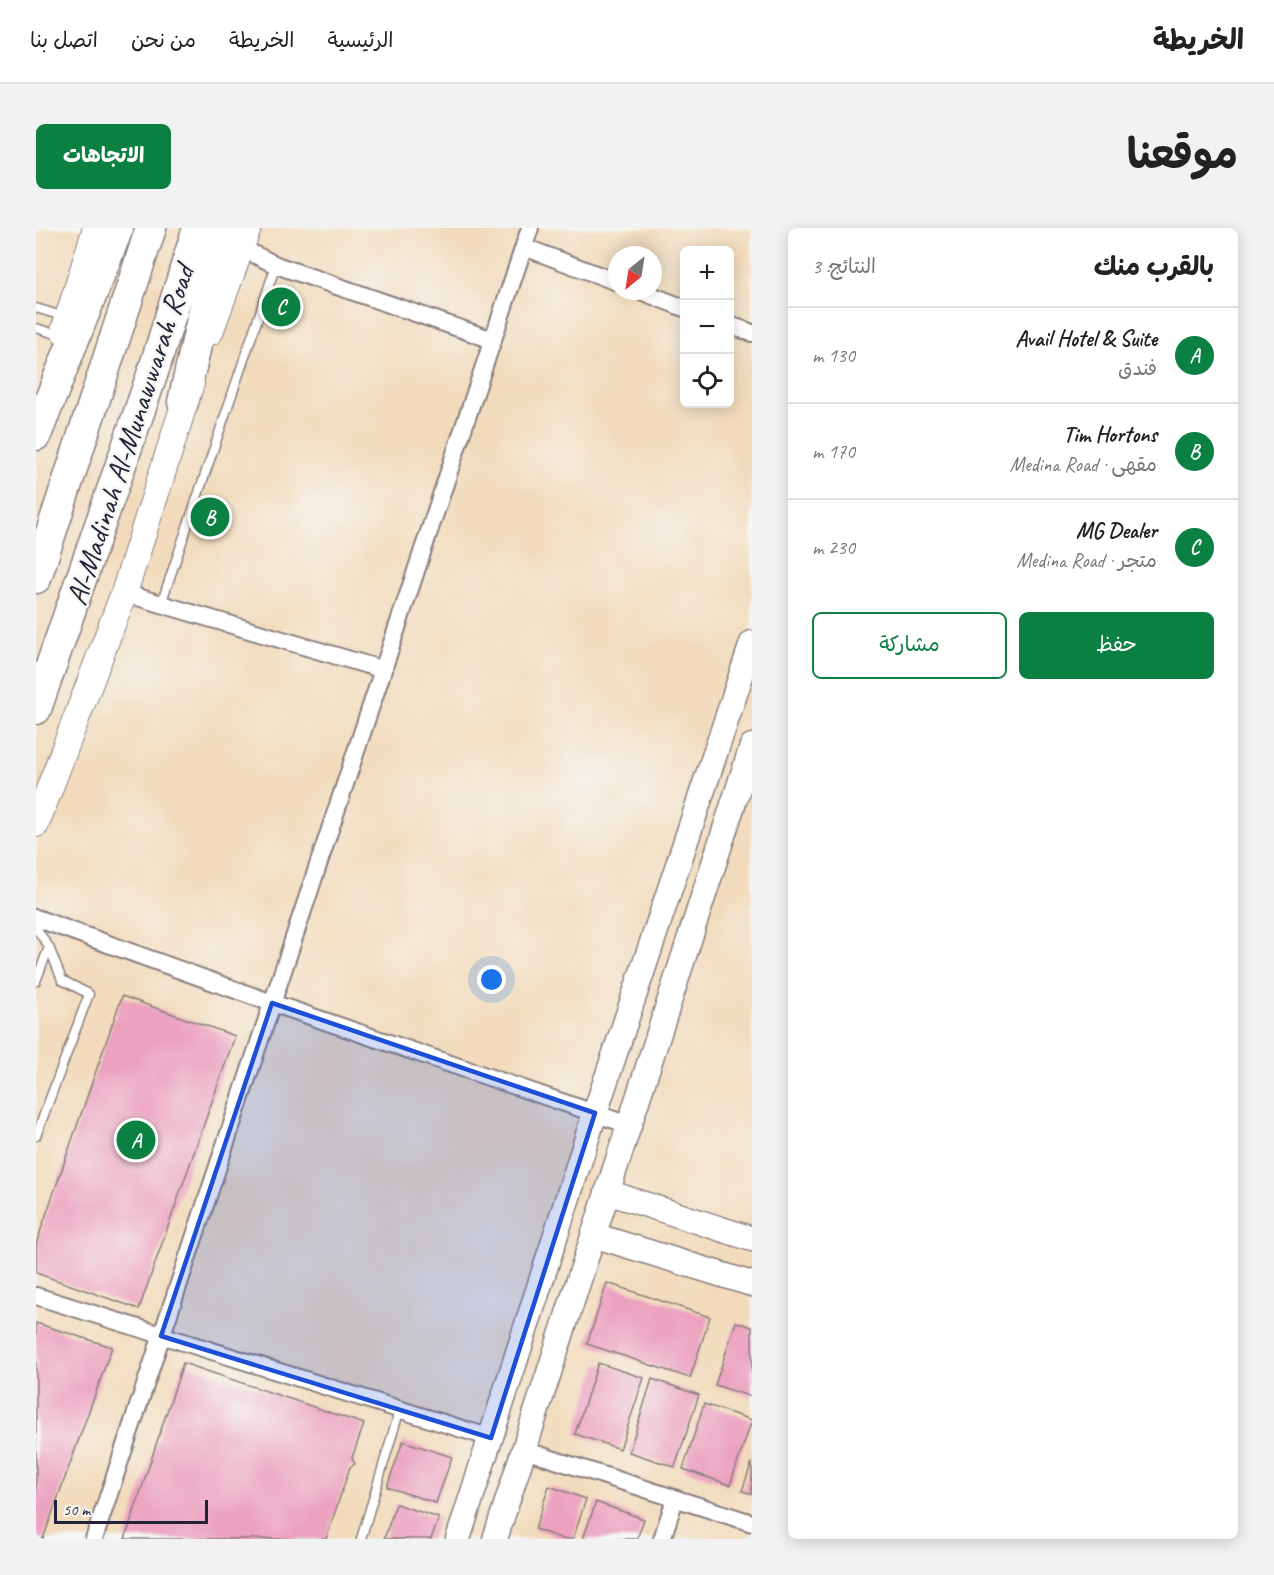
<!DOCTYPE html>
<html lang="ar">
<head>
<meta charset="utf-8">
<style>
	:root { --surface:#fff; --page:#f2f2f2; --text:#222; --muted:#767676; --line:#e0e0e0; --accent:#0b8043 }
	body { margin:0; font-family:Caveat,"Playpen Sans Arabic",sans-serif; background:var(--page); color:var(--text); direction:rtl }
	.controls { position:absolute; right:18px; top:18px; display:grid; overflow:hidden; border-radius:9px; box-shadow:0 3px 15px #0003 }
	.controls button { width:54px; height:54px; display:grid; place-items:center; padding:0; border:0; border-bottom:2px solid var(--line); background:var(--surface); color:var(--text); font:30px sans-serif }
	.compass { position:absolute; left:572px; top:18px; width:54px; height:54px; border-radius:50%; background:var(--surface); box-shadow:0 3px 15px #0003; rotate:210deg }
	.scale { position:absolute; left:18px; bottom:15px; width:154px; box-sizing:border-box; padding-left:6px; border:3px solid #22223b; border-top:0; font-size:16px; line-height:21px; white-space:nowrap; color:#22223b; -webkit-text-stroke:4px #f6f6f2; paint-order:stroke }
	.you { position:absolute; left:456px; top:752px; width:21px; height:21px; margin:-15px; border:4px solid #fff; border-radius:50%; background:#1a73e8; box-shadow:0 0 0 9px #1a73e833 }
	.badge { display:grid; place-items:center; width:39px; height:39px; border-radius:50%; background:var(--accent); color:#fff; font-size:20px; font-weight:700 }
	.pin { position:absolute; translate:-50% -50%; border:3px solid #fff; box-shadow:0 2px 6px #0006 }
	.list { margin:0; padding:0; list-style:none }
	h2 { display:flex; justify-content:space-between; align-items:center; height:78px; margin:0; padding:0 24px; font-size:26px }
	h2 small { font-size:20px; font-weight:400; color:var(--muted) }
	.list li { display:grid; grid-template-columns:39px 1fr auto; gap:18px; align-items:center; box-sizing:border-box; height:96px; padding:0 24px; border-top:2px solid var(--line) }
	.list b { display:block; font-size:22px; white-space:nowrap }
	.list p { margin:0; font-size:20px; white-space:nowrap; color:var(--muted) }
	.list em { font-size:20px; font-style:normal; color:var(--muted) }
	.actions { display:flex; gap:12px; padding:18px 24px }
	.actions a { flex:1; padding:14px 0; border:2px solid var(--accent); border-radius:9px; text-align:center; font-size:21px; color:var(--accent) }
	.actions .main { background:var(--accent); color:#fff }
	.icon { flex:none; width:33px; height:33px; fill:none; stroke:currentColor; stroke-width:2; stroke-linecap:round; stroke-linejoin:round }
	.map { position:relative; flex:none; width:716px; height:1311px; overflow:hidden; direction:ltr; border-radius:9px }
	header { display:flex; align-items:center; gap:36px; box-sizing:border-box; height:84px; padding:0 30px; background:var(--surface); border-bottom:2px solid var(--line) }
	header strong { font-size:28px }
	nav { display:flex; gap:33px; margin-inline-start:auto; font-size:21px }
	.intro { display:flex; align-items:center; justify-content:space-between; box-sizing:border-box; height:144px; padding:0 36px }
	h1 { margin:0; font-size:42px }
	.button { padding:15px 27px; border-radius:9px; background:var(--accent); color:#fff; font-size:21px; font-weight:700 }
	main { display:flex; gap:36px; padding:0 36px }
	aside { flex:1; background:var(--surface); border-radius:9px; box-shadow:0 3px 15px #0003 }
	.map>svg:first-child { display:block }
	.building { fill:#eca1bf }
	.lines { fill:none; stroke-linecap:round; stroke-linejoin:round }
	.lane-casing { stroke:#8a7e7c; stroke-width:11 }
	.street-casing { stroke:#8a7e7c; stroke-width:20 }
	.secondary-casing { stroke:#8a7e7c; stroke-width:27 }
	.primary-casing { stroke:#8a7e7c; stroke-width:28 }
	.highway-casing { stroke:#8a7e7c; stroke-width:33 }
	.lane { stroke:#fff; stroke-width:8 }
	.street { stroke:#fff; stroke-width:16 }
	.secondary { stroke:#fff; stroke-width:24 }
	.primary { stroke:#fff; stroke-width:26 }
	.highway { stroke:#fff; stroke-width:30 }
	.marked { fill:#1d4ed8; fill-opacity:0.2; stroke:#1d4ed8; stroke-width:4.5; stroke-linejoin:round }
	.labels { text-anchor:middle; stroke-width:5; stroke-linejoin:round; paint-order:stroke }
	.street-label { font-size:30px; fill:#22223b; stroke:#f6f6f2 }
</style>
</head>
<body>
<header>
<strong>الخريطة</strong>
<nav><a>الرئيسية</a><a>الخريطة</a><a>من نحن</a><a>اتصل بنا</a></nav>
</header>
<div class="intro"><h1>موقعنا</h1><a class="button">الاتجاهات</a></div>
<main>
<aside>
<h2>بالقرب منك<small>النتائج: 3</small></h2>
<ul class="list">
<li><span class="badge">A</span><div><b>Avail Hotel &amp; Suite</b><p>فندق</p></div><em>130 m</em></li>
<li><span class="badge">B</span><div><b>Tim Hortons</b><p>مقهى · Medina Road</p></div><em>170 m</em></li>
<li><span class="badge">C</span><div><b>MG Dealer</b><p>متجر · Medina Road</p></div><em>230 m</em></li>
</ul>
<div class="actions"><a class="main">حفظ</a><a>مشاركة</a></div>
</aside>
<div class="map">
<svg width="716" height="1311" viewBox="0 0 716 1311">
	<rect width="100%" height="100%" fill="#f6f6f2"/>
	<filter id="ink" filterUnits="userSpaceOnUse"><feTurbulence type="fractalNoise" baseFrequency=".0167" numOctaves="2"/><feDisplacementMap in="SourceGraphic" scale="12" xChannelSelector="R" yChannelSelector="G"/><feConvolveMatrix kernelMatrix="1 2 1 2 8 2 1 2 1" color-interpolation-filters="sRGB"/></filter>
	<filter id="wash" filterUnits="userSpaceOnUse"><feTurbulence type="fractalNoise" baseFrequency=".008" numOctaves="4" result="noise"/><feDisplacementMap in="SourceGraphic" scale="24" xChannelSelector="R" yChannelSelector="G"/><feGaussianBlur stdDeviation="1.35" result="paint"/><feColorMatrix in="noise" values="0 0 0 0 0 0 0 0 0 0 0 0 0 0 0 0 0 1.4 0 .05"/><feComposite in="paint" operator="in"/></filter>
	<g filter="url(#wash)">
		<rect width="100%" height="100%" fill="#f2dbbc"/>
		<g id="blocks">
			<!-- building -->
			<path class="building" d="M86 768 199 808 103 1081 0 1045V1016Z
				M571 1055 674 1089 654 1150 551 1116Z
				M700 1094 716 1099V1169L679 1157Z
				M0 1095 76 1119 7 1311H0Z
				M147 1135 328 1196 316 1230 319 1236 314 1239 290 1311H89Z
				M562 1135 608 1150 584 1221 539 1206Z
				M616 1151 663 1167 639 1239 593 1224Z
				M668 1176 716 1192 694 1257 647 1241Z
				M367 1213 416 1229 400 1275 351 1259Z
				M716 1234V1266L706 1263Z
				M513 1258 550 1271 537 1311H527L499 1301Z
				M560 1274 608 1291 601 1311H547Z
				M360 1276 403 1290 395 1311H348Z"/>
		</g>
	</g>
	<g filter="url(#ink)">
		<use href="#blocks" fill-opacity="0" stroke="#8a7e7c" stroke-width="1.5"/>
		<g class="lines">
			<defs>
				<path id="lane" d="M0 80 29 89
					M0 100 26 108
					M125 376 240 37
					M0 700 13 719 0 753
					M0 908 53 766 26 752 13 719
					M325 1311 364 1181"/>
				<path id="street" d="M488 19 581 54
					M205 20 240 37 457 112
					M605 63 648 80
					M694 97 716 105
					M88 365 348 442
					M0 690 236 775 593 897
					M0 1068 455 1210
					M488 1222 716 1295
					M58 1311 494 0
					M626 1311 639 1271"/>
				<path id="secondary" d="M571 964 716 1011
					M557 1007 716 1056
					M422 1311 559 885 716 415
					M459 1311 716 518"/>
				<path id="primary" d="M28 103 60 0
					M174 104 212 0
					M0 596 88 365 155 155"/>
				<path id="highway" d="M147 174 187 0
					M0 207 82 0
					M0 350 115 0
					M0 481 117 144 162 0"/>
			</defs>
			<!-- lane casing -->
			<use href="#lane" class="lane-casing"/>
			<!-- street casing -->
			<use href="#street" class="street-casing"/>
			<!-- secondary casing -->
			<use href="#secondary" class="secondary-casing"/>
			<!-- primary casing -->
			<use href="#primary" class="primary-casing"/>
			<!-- highway casing -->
			<use href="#highway" class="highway-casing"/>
			<!-- lane -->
			<use href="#lane" class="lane"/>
			<!-- street -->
			<use href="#street" class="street"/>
			<!-- secondary -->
			<use href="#secondary" class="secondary"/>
			<!-- primary -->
			<use href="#primary" class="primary"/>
			<!-- highway -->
			<use href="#highway" class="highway"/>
		</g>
	</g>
	<!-- marked area -->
	<path class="marked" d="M236 775 559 885 455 1210 125 1108Z"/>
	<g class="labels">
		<!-- street labels -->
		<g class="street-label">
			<text transform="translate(94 207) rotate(-72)" y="10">Al-Madinah Al-Munawwarah Road</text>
		</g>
	</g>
</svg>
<div class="controls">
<button>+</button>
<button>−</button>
<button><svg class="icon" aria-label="locate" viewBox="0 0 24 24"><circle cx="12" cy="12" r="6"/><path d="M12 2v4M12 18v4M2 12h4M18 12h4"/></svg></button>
</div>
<svg class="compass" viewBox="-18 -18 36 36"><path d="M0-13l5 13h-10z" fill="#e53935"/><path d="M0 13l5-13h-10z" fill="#767676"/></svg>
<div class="scale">50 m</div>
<div class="you"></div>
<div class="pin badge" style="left:100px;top:912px">A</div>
<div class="pin badge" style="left:174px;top:289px">B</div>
<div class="pin badge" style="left:245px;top:79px">C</div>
</div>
</main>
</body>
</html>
